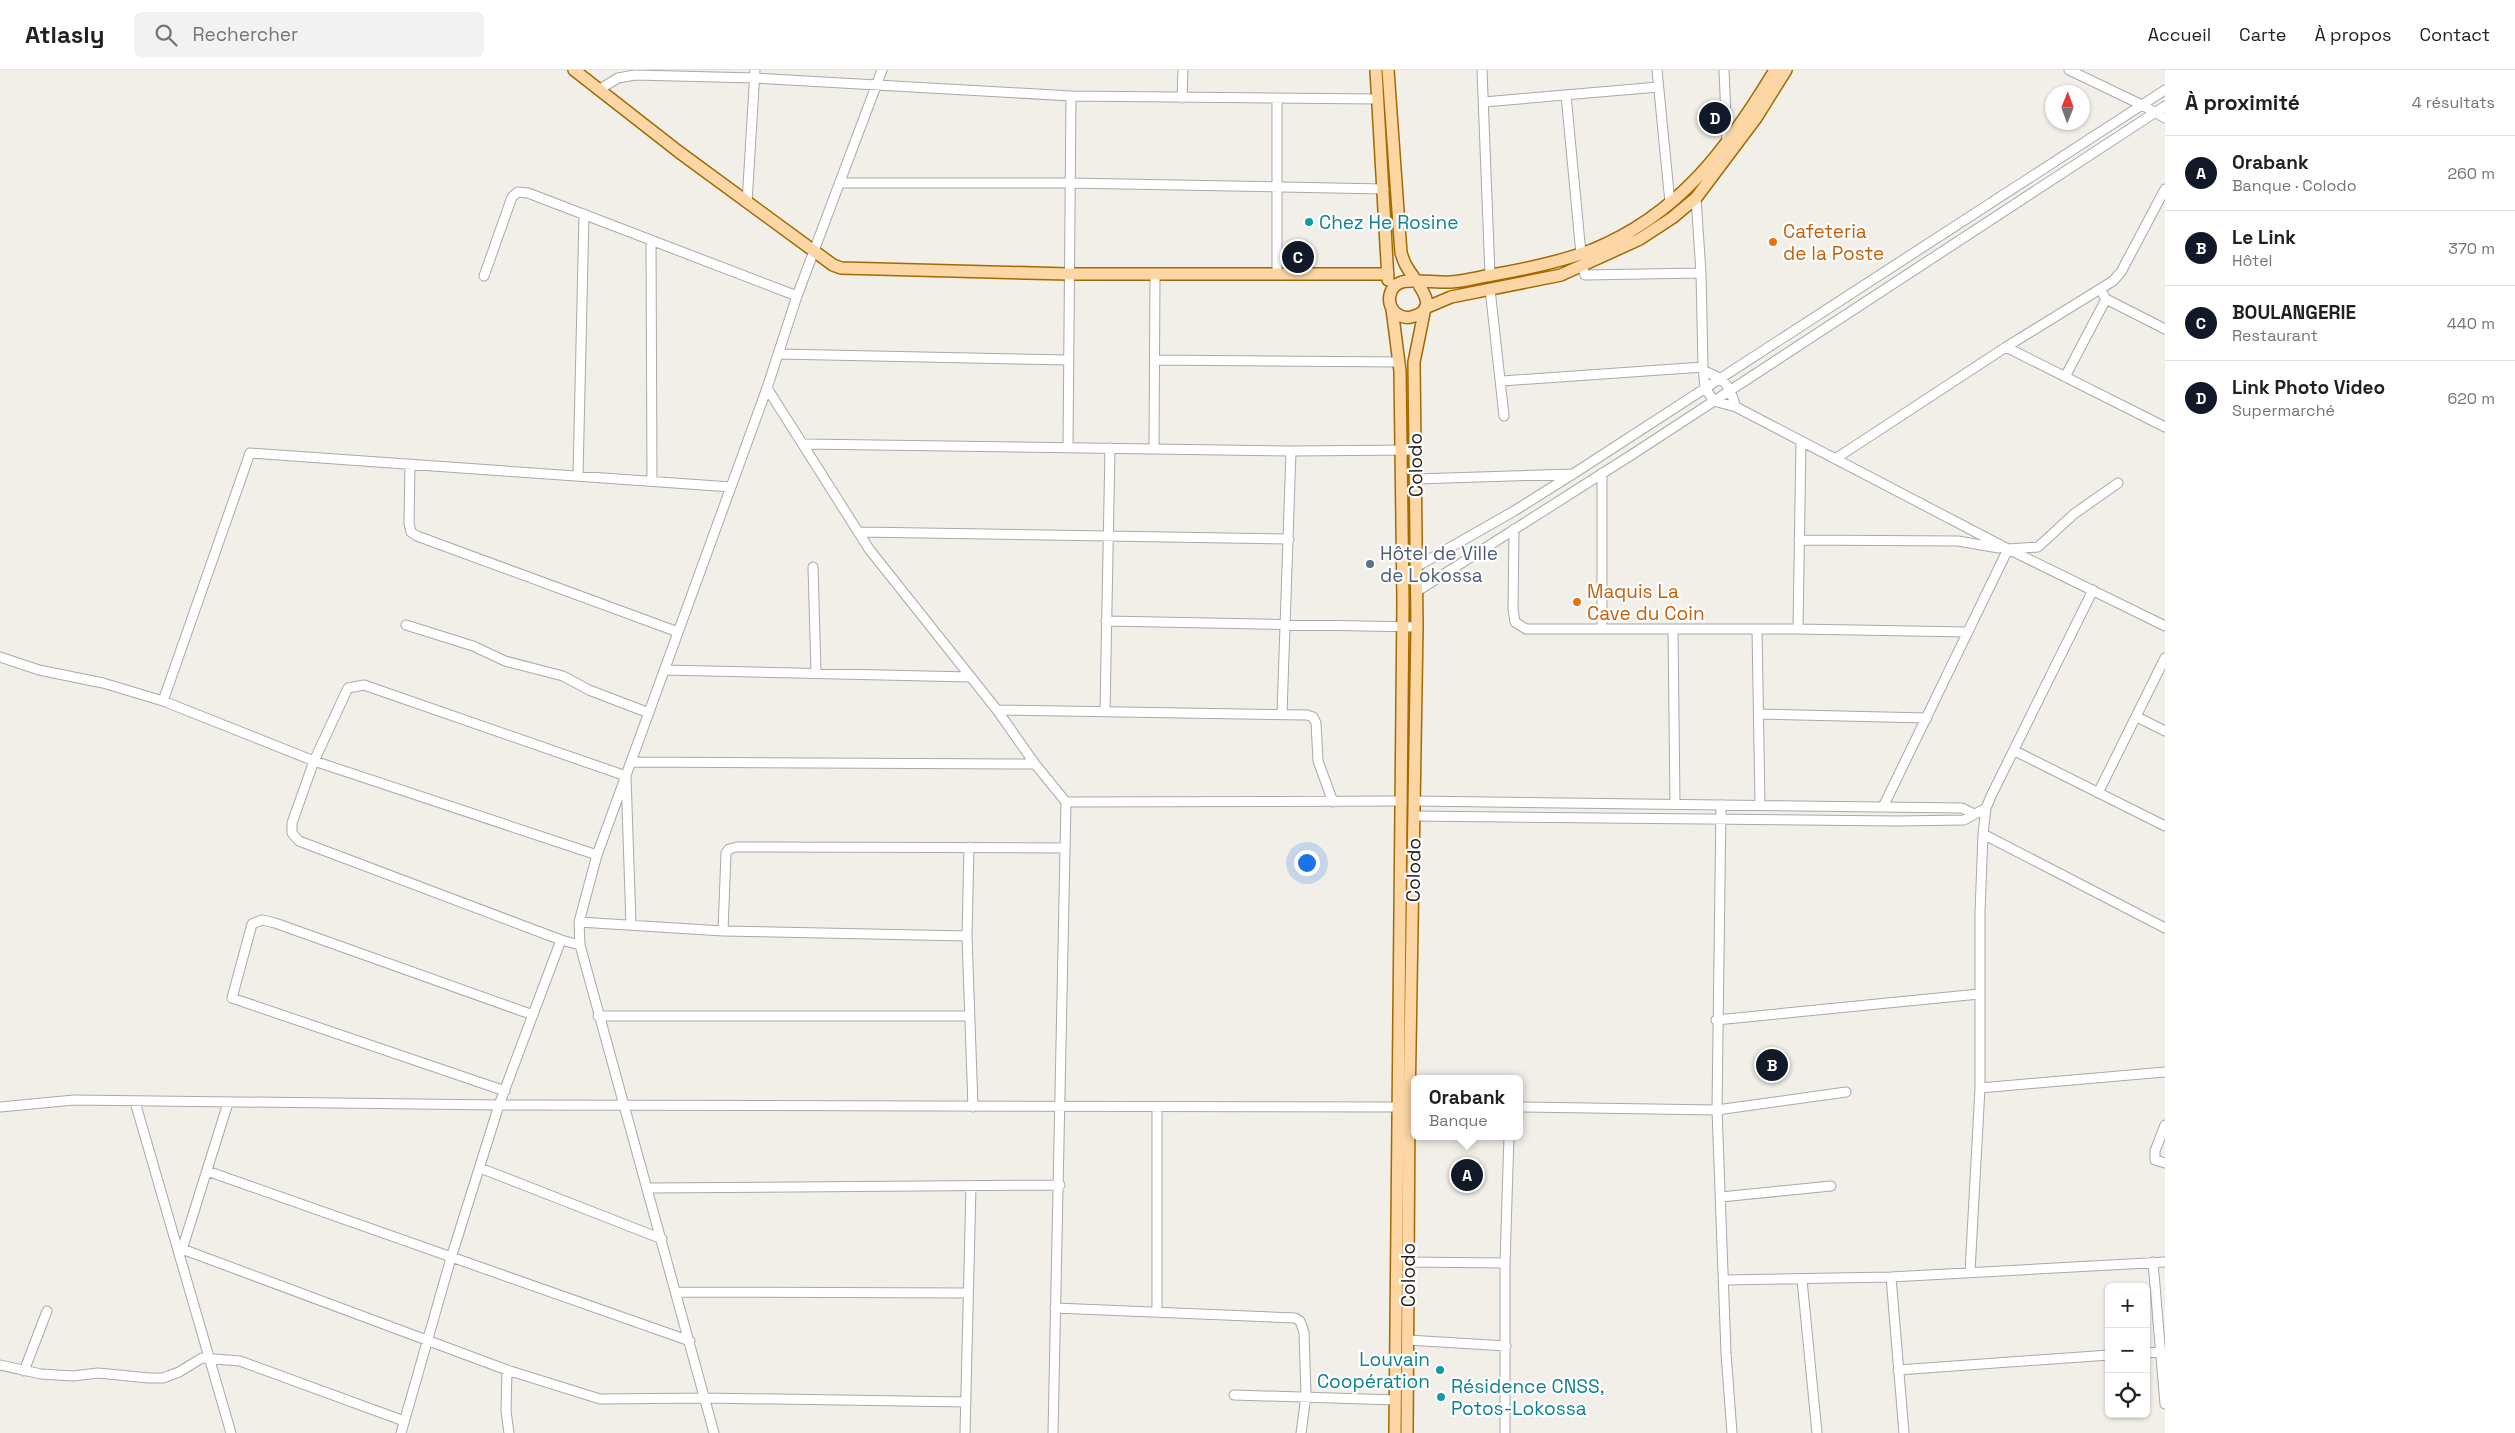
<!DOCTYPE html>
<html lang="fr">
<head>
<meta charset="utf-8">
<style>
	:root { --surface:#fff; --page:#f2f2f2; --text:#202124; --muted:#757577; --line:#e0e0e0; --accent:#111827 }
	body { margin:0; font-family:"Space Grotesk",sans-serif; background:var(--page); color:var(--text) }
	.controls { position:absolute; right:15px; bottom:15px; display:grid; overflow:hidden; border-radius:8px; box-shadow:0 1px 4px #0004 }
	.controls button { width:45px; height:45px; display:grid; place-items:center; padding:0; border:0; border-bottom:1px solid var(--line); background:var(--surface); color:var(--text); font:25px sans-serif }
	.compass { position:absolute; left:2045px; top:15px; width:45px; height:45px; border-radius:50%; background:var(--surface); box-shadow:0 1px 4px #0004; rotate:1deg }
	.you { position:absolute; left:1306px; top:792px; width:18px; height:18px; margin:-12px; border:4px solid #fff; border-radius:50%; background:#1a73e8; box-shadow:0 0 0 8px #1a73e833 }
	.badge { display:grid; place-items:center; width:32px; height:32px; border-radius:50%; background:var(--accent); color:#fff; font-size:16px; font-weight:700 }
	.pin { position:absolute; translate:-50% -50%; border:2px solid #fff; box-shadow:0 1px 5px #0006 }
	.popup { position:absolute; left:1411px; top:1005px; width:112px; height:65px; box-sizing:border-box; display:grid; place-content:center; border-radius:8px; background:var(--surface); filter:drop-shadow(0 1px 4px #0005); font-size:16px; white-space:nowrap; color:var(--muted) }
	.popup b { font-size:19px; color:var(--text) }
	.popup::after { content:''; position:absolute; left:50%; top:100%; margin-left:-10px; border:10px solid transparent; border-top-color:var(--surface) }
	.list { margin:0; padding:0; list-style:none }
	h2 { display:flex; justify-content:space-between; align-items:center; height:65px; margin:0; padding:0 20px; font-size:21px }
	h2 small { font-size:16px; font-weight:400; color:var(--muted) }
	.list li { display:grid; grid-template-columns:32px 1fr auto; gap:15px; align-items:center; box-sizing:border-box; height:75px; padding:0 20px; border-top:1px solid var(--line) }
	.list b { display:block; font-size:19px; white-space:nowrap }
	.list p { margin:0; font-size:16px; white-space:nowrap; color:var(--muted) }
	.list em { font-size:16px; font-style:normal; color:var(--muted) }
	.icon { flex:none; width:28px; height:28px; fill:none; stroke:currentColor; stroke-width:2; stroke-linecap:round; stroke-linejoin:round }
	.map { position:relative; flex:none; width:2165px; height:1363px; overflow:hidden }
	header { display:flex; align-items:center; gap:30px; box-sizing:border-box; height:70px; padding:0 25px; background:var(--surface); border-bottom:1px solid var(--line) }
	header strong { font-size:24px }
	nav { display:flex; gap:28px; margin-inline-start:auto; font-size:18px }
	.search { width:350px; height:45px; background:var(--page); display:flex; align-items:center; gap:12px; box-sizing:border-box; padding:0 18px; border-radius:8px; color:var(--muted); font-size:19px }
	main { display:flex }
	aside { flex:1; background:var(--surface) }
	.map>svg:first-child { display:block }
	.lines { fill:none; stroke-linecap:round; stroke-linejoin:round }
	.minor-casing { stroke:#a9a9a9; stroke-width:11 }
	.major-casing { stroke:#a06b00; stroke-width:14 }
	.minor { stroke:#fff; stroke-width:9 }
	.major { stroke:#fcd6a4; stroke-width:11 }
	.culture-dot { fill:#0f9aa8; stroke:#fff; stroke-width:2 }
	.food-dot { fill:#e8710a; stroke:#fff; stroke-width:2 }
	.service-dot { fill:#5c6f8a; stroke:#fff; stroke-width:2 }
	.labels { text-anchor:middle; stroke-width:4.5; stroke-linejoin:round; paint-order:stroke }
	.culture-label { font-size:19px; fill:#0d838f; stroke:#fff; text-anchor:start }
	.food-label { font-size:19px; fill:#c56008; stroke:#fff; text-anchor:start }
	.street-label { font-size:19px; fill:#222; stroke:#fff }
	.service-label { font-size:19px; fill:#4e5e75; stroke:#fff; text-anchor:start }
</style>
</head>
<body>
<header>
<strong>Atlasly</strong>
<div class="search"><svg class="icon" aria-label="search" viewBox="0 0 24 24"><circle cx="10" cy="10" r="6"/><path d="M15 15l6 6"/></svg>Rechercher</div>
<nav><a>Accueil</a><a>Carte</a><a>À propos</a><a>Contact</a></nav>
</header>
<main>
<div class="map">
<svg width="2165" height="1363" viewBox="0 0 2165 1363">
	<rect width="100%" height="100%" fill="#f2efe9"/>
	<g class="lines">
		<defs>
			<path id="minor" d="M1482 0 1490 205
				M1657 0 1670 133
				M1724 0 1727 73
				M2069 0 2142 35 2165 48
				M600 19 618 8 635 5 755 8 1071 26 1378 29
				M1566 25 1581 184
				M1182 28 1183 0
				M1484 32 1658 17
				M841 113H1069L1384 119
				M1696 128 1701 203 1703 297 1705 318 1714 331 1736 337 2008 479 2165 556
				M747 133 755 0
				M651 170 652 411
				M1582 196 1585 205 1701 203
				M1277 203V29
				M484 206 512 127 518 122 528 123 797 226
				M1490 219 1504 346
				M2103 224 2106 229 2165 259
				M2006 277 2165 357
				M778 284 1068 290
				M1155 290 1399 292
				M1704 301C1726 309 1729 315 1736 337
				M2065 307 2106 229
				M1502 311 1703 297
				M767 318 869 479 997 640 1035 694 1066 732 1053 1363
				M805 374 1291 381 1414 380
				M1068 377 1071 26
				M1154 378 1155 204
				M1835 389 2006 277 2113 211 2121 202 2165 119
				M410 394 409 453 411 462 417 466 678 562
				M1602 403V558
				M578 406 584 144
				M1416 409 1573 404
				M1514 459 1513 539 1515 552 1526 559H1798L1967 562
				M859 462 1289 469
				M1799 470 1958 471 1999 478
				M813 497 816 603
				M1416 497 1514 441 1573 404 2165 20
				M1416 522 1636 382 2165 36
				M1106 551 1417 557
				M406 555 473 576 505 591 563 606 589 620 649 643
				M1673 559 1675 734
				M1757 559 1760 735
				M1798 559 1801 371
				M0 587 39 600 103 613 163 631 314 691 597 785
				M664 600 970 607
				M163 631 250 383 731 417
				M997 640 1307 645 1313 647 1316 653 1318 691 1333 732
				M1105 640 1110 378
				M1282 644 1291 381
				M1759 644 1927 648
				M2137 647 2165 661
				M2015 681 2165 756
				M631 692 1035 694
				M2098 723 2165 588
				M1414 731 1962 738 1974 744
				M1066 732 1402 731
				M1721 735 1717 1040 1726 1283 1732 1363
				M1883 737 2008 479 2038 477 2074 444 2118 413
				M1414 746 1897 751 1964 750 1986 738
				M1983 764 2165 858
				M969 777 967 866 973 1037
				M579 852 723 861 967 866
				M723 861 726 783 729 779 737 777 1065 778
				M580 875 561 870 299 771 292 763V753L314 691 348 618 364 615 626 706 631 855
				M598 946H969
				M1716 950 1979 924
				M1980 1018 2165 1002
				M505 1021 232 928 252 854 262 850 275 853 533 945
				M135 1032 231 1363
				M0 1037 74 1030 499 1035 1404 1037
				M1157 1037V1241
				M1520 1037 1717 1040 1846 1022
				M2165 1055 2155 1081V1090L2165 1093
				M480 1098 662 1169
				M207 1101 690 1271
				M648 1118 1060 1115
				M1721 1127 1831 1116
				M182 1179 507 1300 600 1329 705 1328 966 1332
				M181 1183 228 1033
				M1408 1192 1505 1193
				M2153 1192 2165 1334
				M1970 1202 1980 1018V842L1983 764 1986 738 1992 724 2093 520
				M1891 1207 1904 1363
				M1725 1210 1891 1207 2165 1192
				M1802 1210 1817 1363
				M676 1222 968 1223
				M1055 1238 1295 1248 1300 1251 1304 1262 1306 1326 1301 1363
				M1408 1270 1506 1276
				M2146 1283 2161 1282
				M0 1295 41 1304 73 1306 98 1303 149 1308H163L179 1302 202 1288 240 1291 404 1351
				M507 1300 506 1341 509 1363
				M1898 1300 2109 1285
				M24 1301 47 1241
				M1234 1325 1395 1330
				M401 1363 451 1188 499 1035 561 870
				M714 1363 580 875 579 852 597 785 767 318 797 226 882 0
				M965 1363 971 1116
				M1505 1363V1193L1509 1066"/>
			<path id="major" d="M574 0 679 82 833 195 841 198 1068 204H1388
				M1376 0 1388 210
				M1388 0 1401 183C1403 188 1404 193 1407 197 1414 211 1445 239 1411 247 1407 248 1401 247 1397 244 1385 235 1388 216 1402 212 1409 209 1441 213 1451 212 1465 211 1479 207 1492 205 1526 199 1560 192 1592 180 1679 145 1728 78 1775 0
				M1392 239 1400 301 1403 532 1395 1363
				M1407 1363 1409 1037 1417 557 1414 292 1425 238 1451 227 1561 205 1640 169 1672 148 1696 128 1756 48 1786 0"/>
		</defs>
		<!-- minor casing -->
		<use href="#minor" class="minor-casing"/>
		<!-- major casing -->
		<use href="#major" class="major-casing"/>
		<!-- minor -->
		<use href="#minor" class="minor"/>
		<!-- major -->
		<use href="#major" class="major"/>
	</g>
	<!-- markers -->
	<g class="culture-dot">
		<circle cx="1309" cy="152" r="5"/>
		<circle cx="1440" cy="1300" r="5"/>
		<circle cx="1441" cy="1327" r="5"/>
	</g>
	<g class="food-dot">
		<circle cx="1773" cy="172" r="5"/>
		<circle cx="1577" cy="532" r="5"/>
	</g>
	<circle class="service-dot" cx="1370" cy="494" r="5"/>
	<g class="labels">
		<!-- culture labels -->
		<g class="culture-label">
			<text x="1319" y="159">Chez He Rosine</text>
			<text x="1430" y="1296" text-anchor="end">Louvain<tspan x="1430" dy="22">Coopération</tspan></text>
			<text x="1451" y="1323">Résidence CNSS,<tspan x="1451" dy="22">Potos-Lokossa</tspan></text>
		</g>
		<!-- food labels -->
		<g class="food-label">
			<text x="1783" y="168">Cafeteria<tspan x="1783" dy="22">de la Poste</tspan></text>
			<text x="1587" y="528">Maquis La<tspan x="1587" dy="22">Cave du Coin</tspan></text>
		</g>
		<!-- street labels -->
		<g class="street-label">
			<text transform="translate(1415 395) rotate(-91)" y="7">Colodo</text>
			<text transform="translate(1413 800) rotate(-89)" y="7">Colodo</text>
			<text transform="translate(1408 1205) rotate(-90)" y="7">Colodo</text>
		</g>
		<!-- service labels -->
		<g class="service-label">
			<text x="1380" y="490">Hôtel de Ville<tspan x="1380" dy="22">de Lokossa</tspan></text>
		</g>
	</g>
</svg>
<div class="controls">
<button>+</button>
<button>−</button>
<button><svg class="icon" aria-label="locate" viewBox="0 0 24 24"><circle cx="12" cy="12" r="6"/><path d="M12 2v4M12 18v4M2 12h4M18 12h4"/></svg></button>
</div>
<svg class="compass" viewBox="-18 -18 36 36"><path d="M0-13l5 13h-10z" fill="#e53935"/><path d="M0 13l5-13h-10z" fill="#757577"/></svg>
<div class="you"></div>
<div class="pin badge" style="left:1467px;top:1105px">A</div>
<div class="popup"><b>Orabank</b>Banque</div>
<div class="pin badge" style="left:1772px;top:995px">B</div>
<div class="pin badge" style="left:1298px;top:187px">C</div>
<div class="pin badge" style="left:1715px;top:48px">D</div>
</div>
<aside>
<h2>À proximité<small>4 résultats</small></h2>
<ul class="list">
<li><span class="badge">A</span><div><b>Orabank</b><p>Banque · Colodo</p></div><em>260 m</em></li>
<li><span class="badge">B</span><div><b>Le Link</b><p>Hôtel</p></div><em>370 m</em></li>
<li><span class="badge">C</span><div><b>BOULANGERIE</b><p>Restaurant</p></div><em>440 m</em></li>
<li><span class="badge">D</span><div><b>Link Photo Video</b><p>Supermarché</p></div><em>620 m</em></li>
</ul>
</aside>
</main>
</body>
</html>
